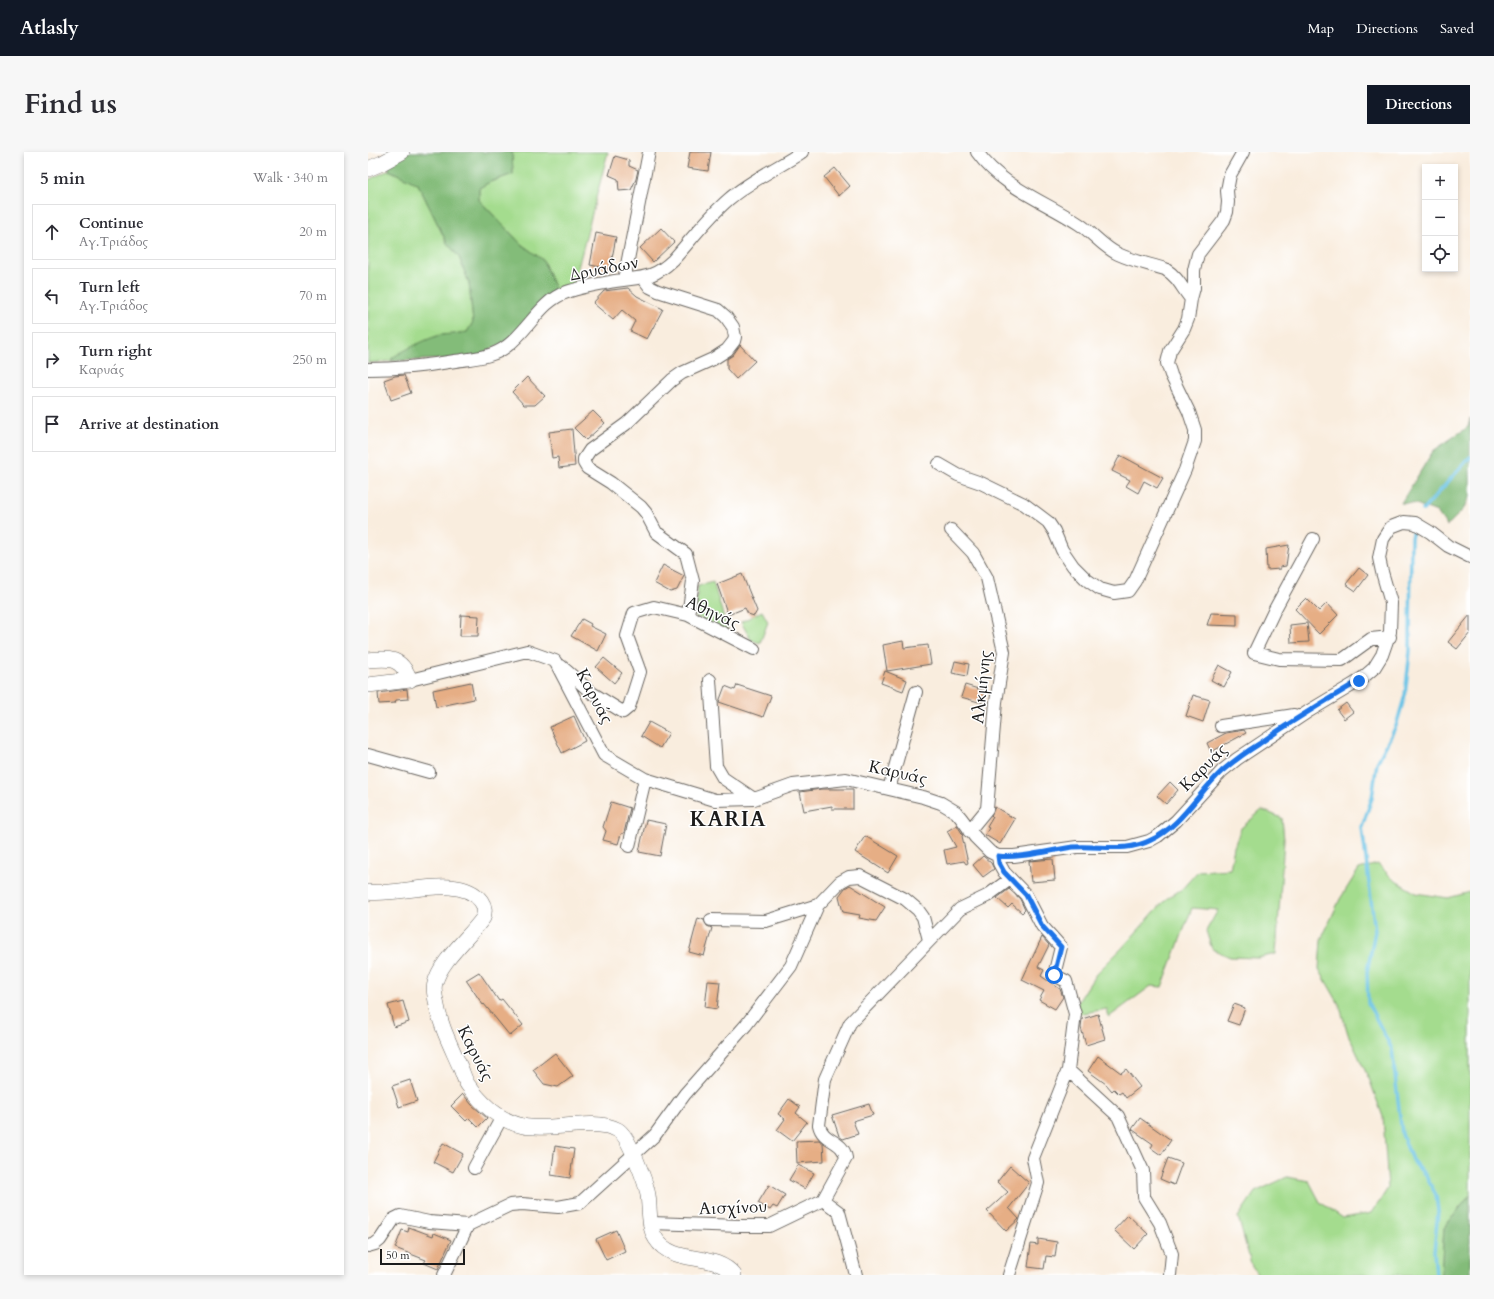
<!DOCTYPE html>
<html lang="en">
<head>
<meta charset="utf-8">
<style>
	:root { --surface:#fff; --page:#f7f7f7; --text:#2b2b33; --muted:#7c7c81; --line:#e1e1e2; --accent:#111827 }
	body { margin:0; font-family:Cardo,serif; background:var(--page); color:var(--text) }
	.controls { position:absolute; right:12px; top:12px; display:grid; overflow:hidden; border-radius:0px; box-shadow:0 2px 6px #0003 }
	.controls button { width:36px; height:36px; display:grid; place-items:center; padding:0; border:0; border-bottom:1px solid var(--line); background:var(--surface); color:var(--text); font:20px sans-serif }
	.scale { position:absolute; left:12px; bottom:10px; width:85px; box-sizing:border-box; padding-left:4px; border:2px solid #1c1c1c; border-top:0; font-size:11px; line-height:14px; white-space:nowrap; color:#1c1c1c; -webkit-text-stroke:3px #fff; paint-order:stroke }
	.stop { position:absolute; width:12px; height:12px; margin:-9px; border:3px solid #1a73e8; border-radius:50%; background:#fff }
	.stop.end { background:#1a73e8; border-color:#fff; box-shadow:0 1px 4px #0008 }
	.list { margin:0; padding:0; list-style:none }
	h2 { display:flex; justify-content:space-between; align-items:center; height:52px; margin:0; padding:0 16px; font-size:17px }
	h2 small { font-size:13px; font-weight:400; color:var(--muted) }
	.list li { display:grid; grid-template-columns:26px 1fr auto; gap:12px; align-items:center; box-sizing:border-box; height:56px; margin:0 8px 8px; padding:0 8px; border:1px solid var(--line); border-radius:0px }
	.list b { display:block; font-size:15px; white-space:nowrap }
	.list p { margin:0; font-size:13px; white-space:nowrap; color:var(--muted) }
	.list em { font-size:13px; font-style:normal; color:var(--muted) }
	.icon { flex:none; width:22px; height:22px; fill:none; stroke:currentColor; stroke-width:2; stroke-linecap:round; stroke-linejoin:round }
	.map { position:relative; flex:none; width:1102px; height:1123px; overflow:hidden; border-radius:0px }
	header { display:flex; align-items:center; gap:24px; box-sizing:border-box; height:56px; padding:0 20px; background:var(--accent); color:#fff }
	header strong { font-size:19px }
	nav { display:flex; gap:22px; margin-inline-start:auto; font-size:14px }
	.intro { display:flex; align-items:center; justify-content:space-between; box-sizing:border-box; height:96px; padding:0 24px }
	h1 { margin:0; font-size:28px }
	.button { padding:10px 18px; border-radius:0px; background:var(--accent); color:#fff; font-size:14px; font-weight:700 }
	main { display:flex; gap:24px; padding:0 24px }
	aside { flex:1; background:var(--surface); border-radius:0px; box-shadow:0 2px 6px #0003 }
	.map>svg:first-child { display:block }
	.green { fill:#a4dc8e; stroke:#607c55 }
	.forest { fill:#83bc79; stroke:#506c4a }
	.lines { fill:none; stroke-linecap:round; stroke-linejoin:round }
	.stream { stroke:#67c2e5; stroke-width:3.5 }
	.building { fill:#e6ae85 }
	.minor-casing { stroke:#696560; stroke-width:14 }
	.major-casing { stroke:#696560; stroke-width:16 }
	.minor { stroke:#fff; stroke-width:12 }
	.major { stroke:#fff; stroke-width:15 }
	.route { stroke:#1a73e8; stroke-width:5 }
	.labels { text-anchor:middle; stroke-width:3; stroke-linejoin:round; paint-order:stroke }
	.street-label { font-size:17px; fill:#1c1c1c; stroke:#fff }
	.district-label { font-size:21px; font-weight:bold; letter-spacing:1px; fill:#1c1c1c; stroke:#fff }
</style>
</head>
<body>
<header>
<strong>Atlasly</strong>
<nav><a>Map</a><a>Directions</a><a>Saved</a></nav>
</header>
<div class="intro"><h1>Find us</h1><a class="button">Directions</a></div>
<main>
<aside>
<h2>5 min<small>Walk · 340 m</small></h2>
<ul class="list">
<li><svg class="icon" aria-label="ahead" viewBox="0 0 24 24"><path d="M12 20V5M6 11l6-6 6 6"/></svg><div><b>Continue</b><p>Αγ.Τριάδος</p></div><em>20 m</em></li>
<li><svg class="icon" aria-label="left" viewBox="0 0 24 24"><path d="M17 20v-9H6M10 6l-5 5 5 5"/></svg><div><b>Turn left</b><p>Αγ.Τριάδος</p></div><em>70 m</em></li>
<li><svg class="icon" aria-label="right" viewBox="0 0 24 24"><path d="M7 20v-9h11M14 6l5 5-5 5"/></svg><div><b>Turn right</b><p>Καρυάς</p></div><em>250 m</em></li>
<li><svg class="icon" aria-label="arrive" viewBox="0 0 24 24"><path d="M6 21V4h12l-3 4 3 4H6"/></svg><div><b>Arrive at destination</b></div></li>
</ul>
</aside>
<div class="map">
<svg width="1102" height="1123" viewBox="0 0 1102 1123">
	<rect width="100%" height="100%" fill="#fff"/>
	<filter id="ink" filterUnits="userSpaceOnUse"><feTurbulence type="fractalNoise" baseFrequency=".025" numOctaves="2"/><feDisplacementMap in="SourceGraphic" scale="8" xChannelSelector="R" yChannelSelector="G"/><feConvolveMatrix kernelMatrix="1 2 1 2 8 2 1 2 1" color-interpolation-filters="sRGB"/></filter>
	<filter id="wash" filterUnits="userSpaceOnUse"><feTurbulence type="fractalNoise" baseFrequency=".012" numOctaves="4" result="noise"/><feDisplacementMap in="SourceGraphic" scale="16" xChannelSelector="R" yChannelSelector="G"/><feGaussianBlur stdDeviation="0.9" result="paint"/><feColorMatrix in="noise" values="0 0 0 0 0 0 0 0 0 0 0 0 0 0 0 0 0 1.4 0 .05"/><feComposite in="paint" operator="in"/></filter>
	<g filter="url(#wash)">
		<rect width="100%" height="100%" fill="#f9edde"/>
		<!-- green -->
		<path class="green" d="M144 0H240L206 131 207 136 189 143 175 108 153 92 111 48V36L122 30 145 22Z
			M21 18 50 32 79 91 91 105 101 131 105 170 99 180 87 183H72L24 206V209L0 211V28Z
			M345 430 360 479 327 464 330 434Z
			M394 459 400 470 392 491 383 488 373 470Z
			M894 658 914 666 916 688 908 802 890 806 862 805 844 797 838 779 850 758 824 756 794 835 783 834 741 865 739 857 710 862 708 853 728 822 755 795 798 747 814 737 830 719 862 717 866 695 873 676Z
			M1010 712 1026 728 1048 741 1080 746 1102 740V1043L1076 1076 1073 1123H890L884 1115 870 1065 887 1040 919 1025 941 1029 952 1050 975 1066 1004 1061 1020 1036 1015 965 1002 929 980 882 971 852 951 817 953 788 972 747 991 717Z"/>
		<!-- forest -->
		<path class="forest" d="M19 0H144L145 22 122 30 111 36V48L153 92 175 108 189 143 146 186 106 206 24 209V206C34 199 62 185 73 183 82 182 90 182 99 180L105 170 101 131 91 105 79 91 50 32 21 18Z
			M1102 267V345L1095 358 1079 374 1069 360 1048 352 1033 351 1065 299 1100 275Z
			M1102 1043V1123H1073L1076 1076Z"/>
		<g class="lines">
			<!-- stream -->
			<path class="stream" d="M1055 358 1102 305
				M1046 374 1043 386 1042 499 1037 543 1028 574 1009 611 1004 646 994 675 1007 779 999 820 1000 851 1024 897 1034 982 1044 1008 1058 1024 1068 1043 1070 1059 1066 1100 1068 1123"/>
		</g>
		<g id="blocks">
			<!-- building -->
			<path class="building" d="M322 0H343L340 19 319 16Z
				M247 4 261 8V14L270 18 268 27 263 38 251 39 250 27 241 23Z
				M467 16 482 34 471 44 456 25Z
				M293 76 306 90 285 110 272 96Z
				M228 81 248 85 242 117 222 113Z
				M260 136 269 144 295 157 279 187 262 179 267 169 254 158 245 168 225 151 236 139Z
				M372 193 387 209 368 227 359 217V207L365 203Z
				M36 223 43 241 23 248 16 228 27 224Z
				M159 225 177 244 167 253H156L144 240Z
				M225 259 237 271 218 288 206 276Z
				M204 277 207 314 191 316 190 305 184 306 181 280Z
				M752 303 795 326 789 336 776 329 770 341 758 334 762 328 744 319Z
				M921 393 918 414 912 415V417L899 418 898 397Z
				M295 413 316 424 309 438 302 440 286 431Z
				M991 416 1000 423 988 439 978 432Z
				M374 422 389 459 386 464 380 462 377 456 360 463 349 432Z
				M938 446 951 459 959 451 970 463 951 482 927 457Z
				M843 461 869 462V474L839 473Z
				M93 463 111 464 110 484H92Z
				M1102 463V481L1089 497 1080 490Z
				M214 467 223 472 222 474 238 482 230 499 203 484Z
				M939 471 941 490 923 491 922 473Z
				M535 489 536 496 560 493 563 512 519 519 515 493Z
				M236 506 254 521 246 531 228 515Z
				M587 509 601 512 599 524 584 521Z
				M851 513 864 520 856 535 843 528Z
				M517 519 539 528 535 539 513 531Z
				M103 530 106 547 68 555 65 538Z
				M369 533 403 544 395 565 351 550 357 534 367 538Z
				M597 533 617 539 614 551 593 545Z
				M39 537 40 547 28 548 27 551 11 552 10 541Z
				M825 543 842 548 835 570 818 564Z
				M978 551 985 560 976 567 969 558Z
				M206 564 217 589 194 601 182 575Z
				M281 570 301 581 292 596 273 584Z
				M876 578 878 581 843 600 839 591 858 581Z
				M802 630 810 638 798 652 789 644Z
				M453 637H485V657H464V654L436 659 432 640Z
				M243 650 262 656 256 681 253 682 250 692 235 688 238 679 235 675Z
				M627 655 647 667 632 692 617 683 621 676 619 675 625 665 623 663Z
				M278 668 298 672 292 704 271 700Z
				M589 673 595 683 594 684 600 711 598 712 596 709 579 712 576 698 588 695 579 679Z
				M497 684 530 704 520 721 487 700Z
				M615 704 623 711 626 717 615 725 605 713Z
				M685 707 687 728 663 730 661 709Z
				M482 733 517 755 508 769 491 766 492 763 475 760 471 744 477 736Z
				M641 737 652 747 657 758 654 761 644 752 640 756 629 746Z
				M330 766 336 768 339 774 344 776 336 804 321 800Z
				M674 785 681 793 670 815 676 818 673 824 692 837 695 845 687 857 671 848 676 839 654 828Z
				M111 820 131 849 134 847 155 873 142 884 116 852 115 853 98 828Z
				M340 829 352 830 349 857 337 855Z
				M35 849 41 870 26 875 20 853Z
				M866 852 877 856 871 873 859 869Z
				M730 862 737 887 718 893 713 876 714 867Z
				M187 901 205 924 190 935 176 932 165 918Z
				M730 904 753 921 758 917 772 935 758 946 754 940 751 942 746 937 744 939 738 932 720 919Z
				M42 928 49 949 31 955 24 934Z
				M95 942 104 953 119 966 110 975 101 966 98 969 83 954Z
				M421 947 432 955 428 961 439 970 424 989 409 978 417 967 410 962Z
				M501 952 505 963 485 969 490 982 475 987 471 984 464 963Z
				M772 966 803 988 793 1003 783 996 785 992 765 978 764 977Z
				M451 988 455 991 456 1009 429 1011 428 989Z
				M75 991 95 1002 85 1020 65 1010Z
				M187 994 206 997 202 1026 183 1023Z
				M800 1006 814 1011 806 1033 792 1027Z
				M430 1013 446 1021 437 1037 421 1028Z
				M642 1014 661 1031 641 1056 651 1067 638 1079 619 1059 640 1040 629 1030Z
				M401 1033 417 1043 409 1056 405 1054 402 1058 390 1051Z
				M760 1063 780 1082 766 1097 746 1078Z
				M41 1075 65 1084 66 1081 83 1088 70 1117 56 1111 58 1108 27 1096 34 1078 40 1080Z
				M248 1078 257 1099 238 1108 228 1087Z
				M670 1087 689 1090 687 1105 678 1104 676 1117 660 1115 663 1092 670 1093Z"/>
		</g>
	</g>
	<g filter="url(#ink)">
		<use href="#blocks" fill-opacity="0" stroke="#696560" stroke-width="1"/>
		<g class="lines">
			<defs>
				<path id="minor" d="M609 0C634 35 676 49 711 72 725 81 735 95 750 102 765 109 781 112 797 117 811 126 813 135 823 147
					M275 126 282 135 290 139 350 158 358 165 365 175 367 185 366 189 359 198 345 207 314 221 304 228 258 272 222 298 216 307V311L219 316 243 331 273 355 278 361 288 380 318 402 325 429 320 463
					M256 128 281 0
					M0 217C30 217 58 214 87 209 105 206 124 206 139 194 161 178 172 149 199 140 214 135 231 132 247 129 273 125 284 128 305 108 323 88 340 65 361 47 383 28 410 16 434 0
					M571 312 590 323 613 331 656 352 680 370 686 379 694 398 705 414 719 428 732 437 746 441 760 439 767 429 817 318 827 289V278L821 260 803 223 799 211 802 199 816 177 820 167 823 147 826 136V118L830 102 856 68 859 60 860 50 859 39 862 23 875 0
					M583 378 605 401 619 426 636 500 628 550 619 657 601 679
					M945 387 907 457 886 501 911 507 974 508 1003 487 1022 485
					M193 514 224 541 255 560 261 555 272 520 259 484 266 461 286 455 320 463 386 497
					M42 528 159 499 187 509 236 603 277 627 347 648 386 647 425 633 478 627 555 645 573 651 588 660 593 666 607 685 622 700 630 704H646L709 695H759L781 689 790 684 808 669 854 619 869 607 941 559 991 529 1006 516 1014 503 1022 480 1023 451 1014 420 1011 406 1015 387 1023 375 1036 370 1047 371 1062 380 1080 394 1102 405
					M342 528 348 614 355 626 386 647
					M853 574 920 564 926 563 931 565
					M0 603 61 620
					M521 637 548 540
					M261 694 277 627
					M630 704 631 711 636 720 658 743 674 774 693 795 686 823 698 829 707 862 700 918 665 1006 670 1031 641 1123
					M343 768 398 769 450 753
					M700 918 750 964 775 1019 776 1045 792 1071 804 1102 802 1123
					M106 1016 134 965
					M455 1048 478 1006C475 987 455 991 451 973L457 927 482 871 592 757 619 744 642 727
					M283 1071 373 1074H401L455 1048 471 1060 488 1123
					M0 1094 7 1092 12 1088 26 1067 32 1064 61 1070 100 1073
					M76 1123 100 1073 142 1053 154 1052 190 1055 212 1051 287 983 317 942 378 873 423 814 450 753 472 730 481 725 492 724 537 747 550 758 555 765 561 788"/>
				<path id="major" d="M0 17 14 11 34 0
					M0 508C22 506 33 505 42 528L0 533
					M0 740C30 745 92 720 113 749 117 755 117 759 115 766 101 786 73 808 67 831 65 837 67 844 68 849 72 874 83 894 93 917 95 922 97 929 100 933 113 951 132 969 155 974 183 980 225 965 250 978 261 984 278 1031 280 1043 282 1057 280 1075 288 1087 305 1114 347 1099 366 1123"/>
			</defs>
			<!-- minor casing -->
			<use href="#minor" class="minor-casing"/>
			<!-- major casing -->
			<use href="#major" class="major-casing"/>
			<!-- minor -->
			<use href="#minor" class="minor"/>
			<!-- major -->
			<use href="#major" class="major"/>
		</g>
	</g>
	<g class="lines" filter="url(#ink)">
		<!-- route -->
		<path class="route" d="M686 823 693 795 674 774 658 743 636 720 631 711 630 704C650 707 684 698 705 695 732 693 758 701 783 688 813 674 830 641 854 619 866 609 878 600 891 592 923 569 957 549 991 529"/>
	</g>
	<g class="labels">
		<!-- street labels -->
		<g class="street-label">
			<text transform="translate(236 116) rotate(-11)" y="6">Δρυάδων</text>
			<text transform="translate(345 460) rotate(24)" y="6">Αθηνάς</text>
			<text transform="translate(613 535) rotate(-84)" y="6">Αλκμήνης</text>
			<text transform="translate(227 544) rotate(62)" y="6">Καρυάς</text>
			<text transform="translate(835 615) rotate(-45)" y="6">Καρυάς</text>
			<text transform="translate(530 620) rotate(13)" y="6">Καρυάς</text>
			<text transform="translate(108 901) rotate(63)" y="6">Καρυάς</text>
			<text transform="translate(365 1055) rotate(-2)" y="6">Αισχίνου</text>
		</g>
		<!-- district labels -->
		<g class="district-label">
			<text x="360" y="674">KARIA</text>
		</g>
	</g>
</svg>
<div class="controls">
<button>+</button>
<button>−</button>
<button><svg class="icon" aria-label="locate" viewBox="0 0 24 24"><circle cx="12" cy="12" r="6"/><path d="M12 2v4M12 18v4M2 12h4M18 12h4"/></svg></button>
</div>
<div class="scale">50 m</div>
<div class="stop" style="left:686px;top:823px"></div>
<div class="stop end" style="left:991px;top:529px"></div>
</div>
</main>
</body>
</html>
